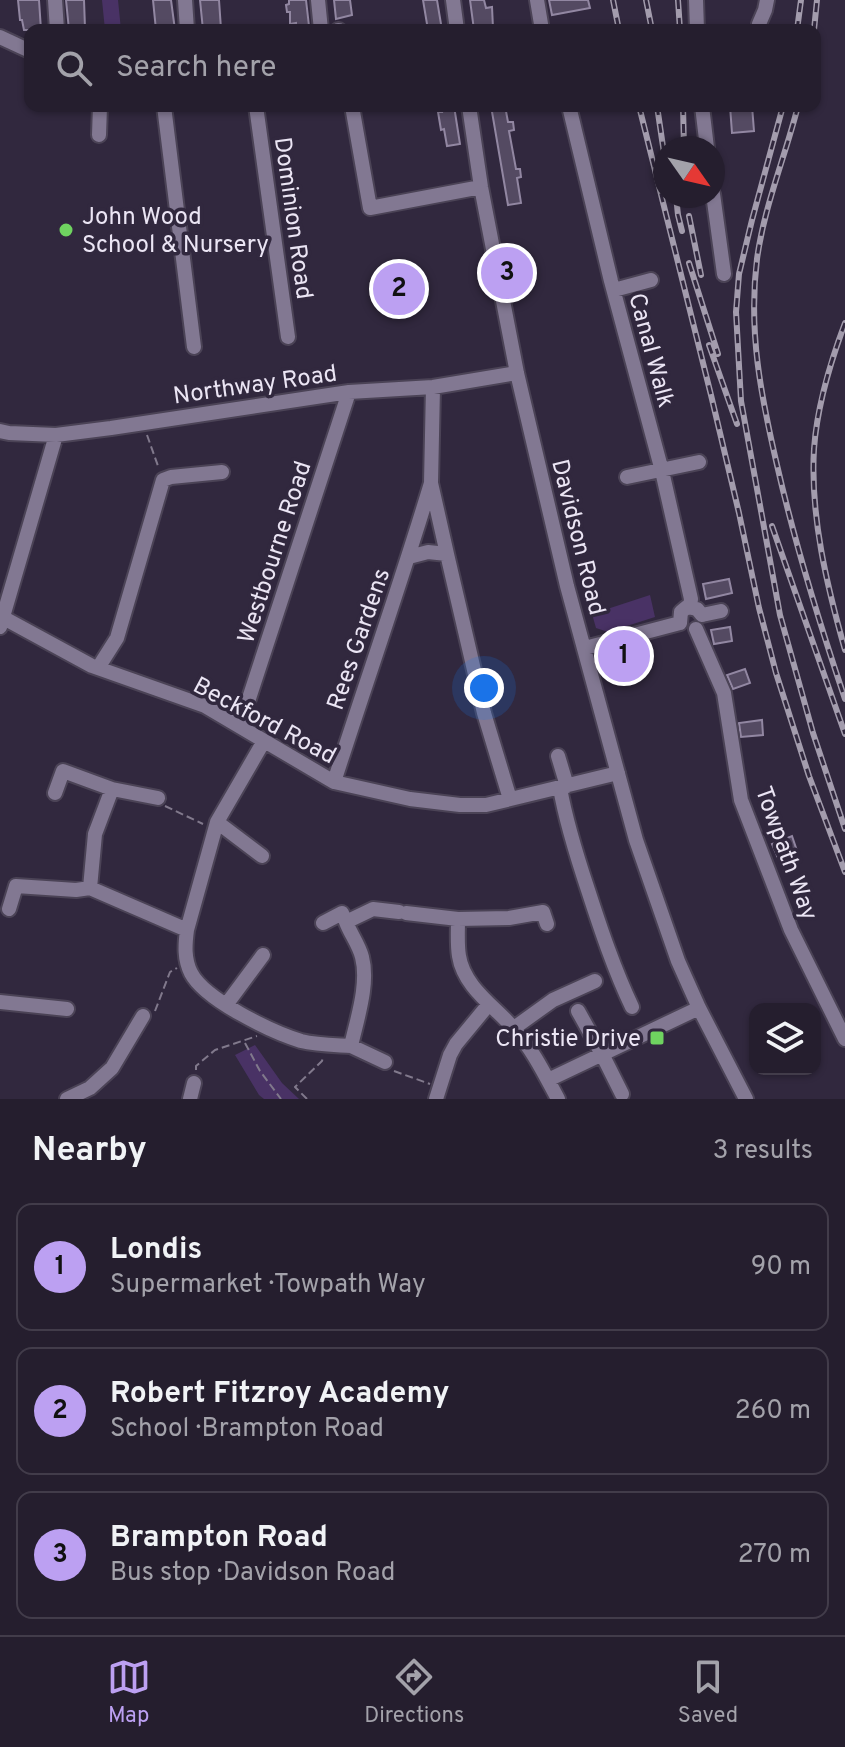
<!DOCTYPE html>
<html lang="en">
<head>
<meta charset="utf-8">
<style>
	:root { --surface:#251e2e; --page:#312b3a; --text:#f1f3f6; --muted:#a3a2aa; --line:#423c4a; --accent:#bca0f2 }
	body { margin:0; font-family:Overpass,sans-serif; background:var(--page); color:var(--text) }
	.controls { position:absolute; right:24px; bottom:24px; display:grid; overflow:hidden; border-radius:16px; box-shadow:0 2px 6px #0004 }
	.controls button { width:72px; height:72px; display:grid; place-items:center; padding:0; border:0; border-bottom:2px solid var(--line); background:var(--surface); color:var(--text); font:40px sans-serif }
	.compass { position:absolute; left:653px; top:136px; width:72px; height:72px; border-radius:50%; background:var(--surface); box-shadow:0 2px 6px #0004; rotate:124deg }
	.you { position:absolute; left:484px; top:688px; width:28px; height:28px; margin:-20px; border:6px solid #fff; border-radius:50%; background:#1a73e8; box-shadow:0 0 0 12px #1a73e833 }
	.badge { display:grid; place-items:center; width:52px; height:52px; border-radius:50%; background:var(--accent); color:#111; font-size:26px; font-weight:700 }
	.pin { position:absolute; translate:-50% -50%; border:4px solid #fff; box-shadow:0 2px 8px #0006 }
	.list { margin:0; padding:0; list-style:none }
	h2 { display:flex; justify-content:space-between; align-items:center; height:104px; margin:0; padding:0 32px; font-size:34px }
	h2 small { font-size:26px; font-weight:400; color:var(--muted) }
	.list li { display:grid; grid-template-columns:52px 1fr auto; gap:24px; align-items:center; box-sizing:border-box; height:128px; margin:0 16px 16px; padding:0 16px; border:2px solid var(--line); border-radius:16px }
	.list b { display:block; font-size:30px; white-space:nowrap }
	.list p { margin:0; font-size:26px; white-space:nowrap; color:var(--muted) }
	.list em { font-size:26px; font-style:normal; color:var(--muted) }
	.icon { flex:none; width:44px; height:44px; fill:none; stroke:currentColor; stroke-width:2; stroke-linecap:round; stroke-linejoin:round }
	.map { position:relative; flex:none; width:845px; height:1099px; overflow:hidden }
	.search { position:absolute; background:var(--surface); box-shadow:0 2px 6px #0004; left:24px; right:24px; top:24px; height:88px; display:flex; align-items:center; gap:20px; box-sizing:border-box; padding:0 28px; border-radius:16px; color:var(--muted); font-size:30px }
	.sheet { height:536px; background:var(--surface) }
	nav { display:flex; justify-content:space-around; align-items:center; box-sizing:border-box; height:112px; border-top:2px solid var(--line); background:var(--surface); font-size:22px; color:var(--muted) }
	nav a { display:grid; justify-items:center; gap:4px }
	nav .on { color:var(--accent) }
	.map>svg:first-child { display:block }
	.green { fill:#493265 }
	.building { fill:#544a62; stroke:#9287a2; stroke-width:2 }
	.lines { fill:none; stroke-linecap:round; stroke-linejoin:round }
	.minor-casing { stroke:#4b4356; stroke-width:18 }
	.path { stroke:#81798c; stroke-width:2; stroke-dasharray:8 4; stroke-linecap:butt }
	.minor { stroke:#827892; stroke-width:14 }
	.rail-casing { stroke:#a39cad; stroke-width:6 }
	.rail { stroke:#31283e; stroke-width:3; stroke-dasharray:9; stroke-linecap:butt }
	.poi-dot { fill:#6fd360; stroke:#31283e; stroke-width:3 }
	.labels { text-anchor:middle; stroke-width:7; stroke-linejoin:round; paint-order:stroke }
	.poi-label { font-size:24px; fill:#ebe5f4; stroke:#31283e; text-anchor:start }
	.street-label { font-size:24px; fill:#ebe5f4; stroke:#31283e }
</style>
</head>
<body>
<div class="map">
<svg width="845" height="1099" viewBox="0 0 845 1099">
	<rect width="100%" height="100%" fill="#31283e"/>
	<!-- green -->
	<path class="green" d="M102 0H118L121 30H105Z
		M650 595 655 617 608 632 596 628 592 614Z
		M255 1045 282 1083 299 1099H264L259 1095 235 1055Z"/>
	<!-- building -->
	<path class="building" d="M18 0H39L41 30H24L22 20H20Z
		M66 0H84L85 28H81L82 30H69Z
		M153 0H171L175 30H156Z
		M200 0H219L221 29 203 30Z
		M289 0H306L309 26 296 27V23L290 24V12H287L286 5 289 4Z
		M334 0H350L352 15 336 19Z
		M423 0H437L442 30H428Z
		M470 0H484L486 8 492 7 493 28H489V30H474Z
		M549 0H588L590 8 552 15Z
		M441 106H454L460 144 447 146 444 129 441 130 438 112H442Z
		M491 106H505L508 122H513L514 130 509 131 516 169H520L521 177 517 178 521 203 508 205Z
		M730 106H752L754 131 732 133Z
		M729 579 732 593 706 599 703 584Z
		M730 627 732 641 714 644 711 630Z
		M630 648 634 662 618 666 614 652Z
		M745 669 750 683 733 689 727 675Z
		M762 720 763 735 741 737 739 723Z
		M792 836 797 851 778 858 772 844Z"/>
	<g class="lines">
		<defs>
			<path id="minor" d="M55 0 57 30
				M185 0 187 30
				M318 0 321 30
				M453 0 457 30
				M537 0 542 30
				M696 0 697 30
				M759 24 765 10 767 0
				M338 30H339
				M0 37 30 51
				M164 106 194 347
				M256 106 288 337
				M352 106 370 208 481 187
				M469 106 481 187 517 373 567 586 636 840 678 961 699 1008 746 1099
				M569 106 611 281 662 471 691 599 690 606
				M702 106 707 148
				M99 135 100 106
				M713 194 724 274
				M614 290 651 280
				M0 431 9 433 56 435 111 428 349 392 433 387 517 373
				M627 477 699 462
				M431 483 433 387
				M447 554 484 713 510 799
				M702 615 721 611
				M0 616 92 666 205 706 334 782 410 799 460 805H486L618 773
				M680 623 681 612 687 607 697 609 702 615
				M0 627 56 435
				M696 629 724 693 741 800 791 930 845 1039
				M585 648 680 623
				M98 668 117 638 163 480 171 477 222 472
				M240 726 349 392
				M264 741 217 822 187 930C185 945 184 959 191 973 205 1000 272 1032 301 1041 317 1045 335 1045 351 1046 357 1019 369 984 362 957 359 945 350 933 346 922L373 909 399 912
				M558 756 567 786
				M334 782C366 682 401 583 431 483L447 554 428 552 409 557
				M560 788C566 822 577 857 588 890 601 930 614 969 632 1007
				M112 789 158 798
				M55 793 63 771 112 789 95 834 90 888
				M217 822 262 856
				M9 909 16 886 76 890 90 888 187 930
				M406 913 458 919
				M323 923 342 913 346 922
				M547 924 543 912 509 918 458 919C458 931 457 944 459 956 464 988 496 1007 515 1030 533 1050 545 1075 558 1099
				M0 1002 67 1009
				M226 1005 263 955
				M578 1011 602 1054 622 1094
				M514 1028 553 1000 595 981
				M351 1046 385 1062
				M548 1080 699 1008
				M67 1099 90 1088 112 1068 143 1016
				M190 1099 194 1083
				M436 1099 450 1055 456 1044 489 1004"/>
		</defs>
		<!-- minor casing -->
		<use href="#minor" class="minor-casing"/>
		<!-- path -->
		<path class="path" d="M147 435 158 466
			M165 806 203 824
			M155 1011 170 972 177 968
			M245 1043 260 1071 281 1099
			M196 1070V1066L215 1050 257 1036
			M394 1071 430 1084
			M307 1099 295 1087 322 1061 323 1057"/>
		<!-- minor -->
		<use href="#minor" class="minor"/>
		<defs>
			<path id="rail" d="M613 0 619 30
				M646 0 652 30
				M678 0 680 30
				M797 30 801 0
				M814 30 817 0
				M639 106 711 395 739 513 759 608 776 673 809 776 845 872
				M657 106 665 160
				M683 106 684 148
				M783 106 752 220 739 274 736 312 741 401 780 615 813 733 845 829
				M798 106C785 157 764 207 757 259 748 331 761 396 777 465 795 544 819 622 845 699
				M676 196 678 215 682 231
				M689 216 701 275
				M689 263 718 354
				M845 323C830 363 817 406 814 449 810 516 827 586 845 650
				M709 345 737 424
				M772 526 845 734"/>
		</defs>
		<!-- rail casing -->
		<use href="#rail" class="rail-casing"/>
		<!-- rail -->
		<use href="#rail" class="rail"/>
	</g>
	<!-- markers -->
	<g class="poi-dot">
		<circle cx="66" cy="230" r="8"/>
		<rect x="649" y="1030" width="16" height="16" rx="4"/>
	</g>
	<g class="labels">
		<!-- poi labels -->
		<g class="poi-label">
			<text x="82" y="224">John Wood<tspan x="82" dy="28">School &amp; Nursery</tspan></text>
			<text x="641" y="1046" text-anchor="end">Christie Drive</text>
		</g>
		<!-- street labels -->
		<g class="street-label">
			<text transform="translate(294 218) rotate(82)" y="8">Dominion Road</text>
			<text transform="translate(652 350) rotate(75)" y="8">Canal Walk</text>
			<text transform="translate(255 384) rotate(-8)" y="8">Northway Road</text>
			<text transform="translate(579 537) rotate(76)" y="8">Davidson Road</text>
			<text transform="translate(274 552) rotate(-72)" y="8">Westbourne Road</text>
			<text transform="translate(358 639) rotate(-71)" y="8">Rees Gardens</text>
			<text transform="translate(265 720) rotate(28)" y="8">Beckford Road</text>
			<text transform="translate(787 853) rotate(70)" y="8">Towpath Way</text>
		</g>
	</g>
</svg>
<div class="controls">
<button><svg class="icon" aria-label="layers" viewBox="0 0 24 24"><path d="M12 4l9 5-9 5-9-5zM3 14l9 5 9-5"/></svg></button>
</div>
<svg class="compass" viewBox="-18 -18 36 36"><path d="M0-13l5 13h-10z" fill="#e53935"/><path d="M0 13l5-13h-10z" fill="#a3a2aa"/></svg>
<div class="you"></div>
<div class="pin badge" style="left:624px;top:656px">1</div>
<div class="pin badge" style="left:399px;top:289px">2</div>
<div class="pin badge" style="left:507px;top:273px">3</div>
<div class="search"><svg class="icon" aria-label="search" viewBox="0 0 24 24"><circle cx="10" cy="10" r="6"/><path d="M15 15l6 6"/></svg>Search here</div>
</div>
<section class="sheet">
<h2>Nearby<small>3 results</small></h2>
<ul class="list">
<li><span class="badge">1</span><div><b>Londis</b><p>Supermarket · Towpath Way</p></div><em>90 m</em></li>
<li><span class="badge">2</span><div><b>Robert Fitzroy Academy</b><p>School · Brampton Road</p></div><em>260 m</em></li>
<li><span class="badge">3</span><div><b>Brampton Road</b><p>Bus stop · Davidson Road</p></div><em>270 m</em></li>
</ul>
</section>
<nav>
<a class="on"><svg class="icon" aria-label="map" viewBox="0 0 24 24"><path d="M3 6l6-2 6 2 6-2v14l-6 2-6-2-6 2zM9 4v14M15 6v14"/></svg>Map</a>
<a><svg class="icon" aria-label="directions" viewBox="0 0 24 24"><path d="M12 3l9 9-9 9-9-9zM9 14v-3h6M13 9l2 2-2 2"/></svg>Directions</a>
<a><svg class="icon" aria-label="saved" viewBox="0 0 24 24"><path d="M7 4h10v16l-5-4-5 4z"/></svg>Saved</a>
</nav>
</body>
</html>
